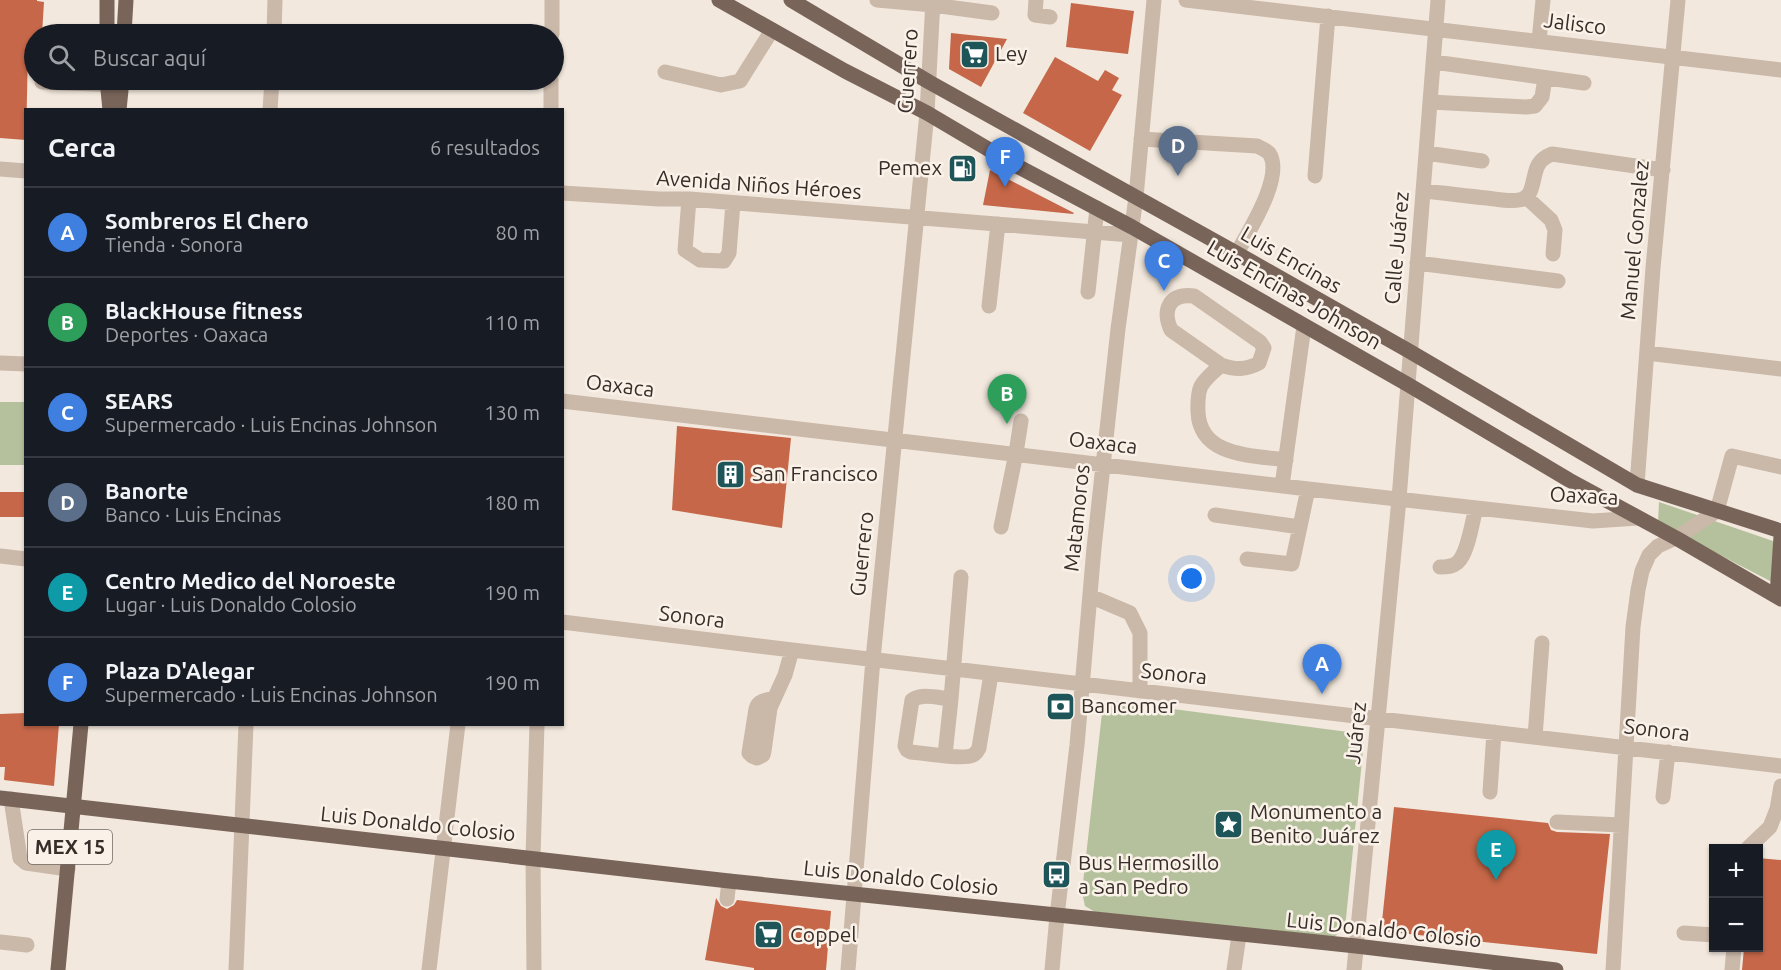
<!DOCTYPE html>
<html lang="es">
<head>
<meta charset="utf-8">
<style>
	:root { --surface:#171b24; --page:#20242c; --text:#f1f3f6; --muted:#9ea1a6; --line:#363941; --accent:#8c9099 }
	body { margin:0; font-family:Ubuntu,sans-serif; background:var(--page); color:var(--text) }
	.controls { position:absolute; right:18px; bottom:18px; display:grid; overflow:hidden; border-radius:0px; box-shadow:0 2px 4px #0004 }
	.controls button { width:54px; height:54px; display:grid; place-items:center; padding:0; border:0; border-bottom:2px solid var(--line); background:var(--surface); color:var(--text); font:30px sans-serif }
	.you { position:absolute; left:1192px; top:579px; width:21px; height:21px; margin:-15px; border:4px solid #fff; border-radius:50%; background:#1a73e8; box-shadow:0 0 0 9px #1a73e833 }
	.badge { display:grid; place-items:center; width:39px; height:39px; border-radius:50%; background:var(--accent); color:#fff; font-size:20px; font-weight:700 }
	.pin { position:absolute; translate:-50% -50px; filter:drop-shadow(0 2px 3px #0008) }
	.pin::after { content:''; position:absolute; top:32px; width:21px; height:18px; background:inherit; clip-path:polygon(0 0,100% 0,50% 100%) }
	.list { margin:0; padding:0; list-style:none }
	h2 { display:flex; justify-content:space-between; align-items:center; height:78px; margin:0; padding:0 24px; font-size:26px }
	h2 small { font-size:20px; font-weight:400; color:var(--muted) }
	.list li { display:grid; grid-template-columns:39px 1fr auto; gap:18px; align-items:center; box-sizing:border-box; height:90px; padding:0 24px; border-top:2px solid var(--line) }
	.list b { display:block; font-size:22px; white-space:nowrap }
	.list p { margin:0; font-size:20px; white-space:nowrap; color:var(--muted) }
	.list em { font-size:20px; font-style:normal; color:var(--muted) }
	.icon { flex:none; width:33px; height:33px; fill:none; stroke:currentColor; stroke-width:2; stroke-linecap:round; stroke-linejoin:round }
	.map { position:relative; flex:none; width:1781px; height:970px; overflow:hidden }
	.search { position:absolute; background:var(--surface); box-shadow:0 2px 4px #0004; left:24px; top:24px; width:540px; height:66px; display:flex; align-items:center; gap:15px; box-sizing:border-box; padding:0 21px; border-radius:33px; color:var(--muted); font-size:22px }
	.panel { position:absolute; background:var(--surface); box-shadow:0 2px 4px #0004; left:24px; top:108px; width:540px; height:618px; border-radius:0px }
	.map>svg:first-child { display:block }
	.green { fill:#b5c19d }
	.building { fill:#c56748 }
	.lines { fill:none; stroke-linecap:round; stroke-linejoin:round }
	.minor { stroke:#cab8a9; stroke-width:15 }
	.major { stroke:#79645a; stroke-width:15 }
	.labels { text-anchor:middle; stroke-width:5; stroke-linejoin:round; paint-order:stroke }
	.shield { fill:#faf2e9; stroke:#726863; stroke-width:1.5 }
	.shield-label { font-size:20px; font-weight:bold; fill:#372d29 }
	.street-label { font-size:21px; fill:#372d29; stroke:#faf2e9 }
	.poi-label { font-size:21px; fill:#372d29; stroke:#faf2e9; text-anchor:start }
</style>
</head>
<body>
<div class="map">
<svg width="1781" height="970" viewBox="0 0 1781 970">
	<rect width="100%" height="100%" fill="#f2e8dd"/>
	<!-- green -->
	<path class="green" d="M0 402H25V465H0Z
		M1659 502 1773 541 1774 583 1658 523Z
		M1112 701 1356 733 1364 741 1345 928 1334 937 1095 912 1085 906 1082 892 1102 713Z"/>
	<!-- building -->
	<path class="building" d="M0 0H37V1L44 2 42 34H34V51L28 50 26 140 0 138Z
		M1071 3 1134 11 1128 54 1066 47Z
		M951 33 1007 39 981 87 949 69Z
		M1055 57 1098 81 1105 70 1119 78 1112 90 1122 95 1090 151 1023 113Z
		M990 170 1074 213 1073 214 983 205Z
		M677 426 791 438 782 528 672 510Z
		M0 492H26V517H0Z
		M26 713V724H59L54 786 4 780 5 767H0V714Z
		M1394 807 1548 823 1551 830 1557 832 1610 834 1597 954 1381 931Z
		M1758 858 1781 860V970H1742L1744 948H1758Z
		M716 898 721 906 727 909 734 905 737 900 831 911 826 970H754V968L705 960Z"/>
	<g class="lines">
		<!-- minor -->
		<path class="minor" d="M877 0 933 5 992 13
			M1036 0 1035 15 1050 17
			M1186 0 1781 70
			M274 34 275 0
			M552 34V0
			M1539 41 1543 0
			M1434 62 1584 83
			M665 72 721 85 740 81 772 30
			M42 82 119 85
			M1430 102 1526 107 1535 106 1542 97 1545 78
			M270 110 272 80
			M551 110V80
			M1141 139 1257 146C1261 148 1266 150 1269 153 1285 176 1248 232 1237 253
			M1426 153 1482 161
			M0 169 26 171
			M1315 176 1328 16
			M1423 191C1444 193 1466 196 1487 198 1497 199 1509 202 1519 200 1524 199 1528 196 1530 192 1537 175 1532 162 1552 154L1663 170
			M562 193 659 199H689L1131 235
			M1526 197 1551 220 1555 230 1553 254
			M689 199 685 250 700 260 724 261 729 253 733 203
			M1417 263 1558 281
			M1088 292 1097 208
			M989 306 998 224
			M1647 353 1781 369
			M0 363 26 364
			M1221 365 1171 330C1162 310 1169 293 1194 296L1260 342 1264 348 1259 363C1246 370 1235 370 1221 365 1202 383 1197 383 1198 412 1200 457 1252 455 1286 460
			M562 401 1308 489 1593 521 1638 518
			M1637 485 1653 268 1678 0
			M1282 486 1304 326
			M1215 515 1300 527
			M1001 527 1016 453 1021 421
			M0 556 26 559
			M1247 559 1292 564 1308 489
			M1440 567C1446 567 1453 567 1458 562 1468 553 1472 522 1476 508
			M1090 596 1130 613 1140 633V691
			M562 622 792 650 1781 766
			M773 699C765 700 758 701 756 709L749 753 752 756 757 758 763 755 764 751 770 708 785 675 792 650
			M951 699 961 577
			M1535 737 1542 643
			M945 755 951 699C938 698 923 693 912 700L905 746 907 750 911 752C923 753 965 760 973 755 977 753 977 751 979 748L991 674
			M1490 792 1494 732
			M1663 797 1668 752
			M11 799 20 858 26 863 68 869
			M1557 822 1621 825
			M1748 848 1770 827 1777 809 1781 786
			M727 899 729 881
			M1684 933 1714 935
			M0 942 27 945
			M236 970 246 724
			M429 970 458 724
			M534 970 533 857 537 724
			M848 970 873 659 927 113 933 0
			M1052 970 1057 916 1077 745 1094 548 1118 329 1136 197 1154 0
			M1234 970 1239 935
			M1354 970 1399 499 1438 0
			M1613 970 1633 627 1638 590 1642 571 1649 555 1658 546 1676 538 1717 511 1732 456 1781 467
			M1732 970 1734 948"/>
		<!-- major -->
		<path class="major" d="M107 0V34
			M719 0 845 71 927 113 1015 165 1132 227 1407 384 1569 480 1676 538 1781 599
			M791 0 929 82 1231 250 1409 351 1637 485 1781 531
			M124 34 126 0
			M107 80 110 110
			M119 110 122 80
			M1777 596 1781 536
			M0 798 729 881 1356 946 1556 970
			M58 970 81 724"/>
	</g>
	<!-- icons -->
	<defs>
		<symbol id="supermarket-square" viewBox="-11 -11 22 22"><rect x="-9" y="-9" width="18" height="18" rx="4" fill="#1e5559" stroke="#faf2e9"/><path d="M-6-5.5h2.5l.6 2H6L4.5 2H-2.5L-4.4-4H-6ZM-1.5 3.2a1.3 1.3 0 1 0 .1 0ZM3 3.2a1.3 1.3 0 1 0 .1 0Z" fill="#fff"/></symbol>
		<symbol id="fuel-square" viewBox="-11 -11 22 22"><rect x="-9" y="-9" width="18" height="18" rx="4" fill="#1e5559" stroke="#faf2e9"/><path d="M-5.5-6h7V0h2V4h1.3V-2.5L3-4.5l.8-.8L6-3V5H2.5V1h-1V6h-7ZM-4.2-4.7v3.2H.2V-4.7Z" fill="#fff"/></symbol>
		<symbol id="building-square" viewBox="-11 -11 22 22"><rect x="-9" y="-9" width="18" height="18" rx="4" fill="#1e5559" stroke="#faf2e9"/><path d="M-4-6H4V6H1V3H-1V6H-4ZM-2.5-4.3h1.7v1.8h-1.7ZM.8-4.3h1.7v1.8H.8ZM-2.5-1h1.7V.8h-1.7ZM.8-1h1.7V.8H.8Z" fill="#fff"/></symbol>
		<symbol id="bank-square" viewBox="-11 -11 22 22"><rect x="-9" y="-9" width="18" height="18" rx="4" fill="#1e5559" stroke="#faf2e9"/><path d="M-6-4H6V4H-6ZM0-2.3a2.3 2.3 0 1 0 0 4.6a2.3 2.3 0 1 0 0-4.6Z" fill="#fff"/></symbol>
		<symbol id="sight-square" viewBox="-11 -11 22 22"><rect x="-9" y="-9" width="18" height="18" rx="4" fill="#1e5559" stroke="#faf2e9"/><path d="M0-6L1.8-2.2L6-1.7L2.9 1.2L3.7 5.4L0 3.3L-3.7 5.4L-2.9 1.2L-6-1.7L-1.8-2.2Z" fill="#fff"/></symbol>
		<symbol id="bus-square" viewBox="-11 -11 22 22"><rect x="-9" y="-9" width="18" height="18" rx="4" fill="#1e5559" stroke="#faf2e9"/><path d="M-5-6H5V4H4V6H2V4H-2V6H-4V4H-5ZM-3.5-4V0h7V-4ZM-3.5 1.2v1.5H-2V1.2ZM2 1.2v1.5H3.5V1.2Z" fill="#fff"/></symbol>
	</defs>
	<g fill-rule="evenodd">
		<use href="#supermarket-square" x="958" y="38" width="33" height="33"/>
		<use href="#fuel-square" x="946" y="152" width="33" height="33"/>
		<use href="#building-square" x="714" y="458" width="33" height="33"/>
		<use href="#bank-square" x="1044" y="690" width="33" height="33"/>
		<use href="#sight-square" x="1212" y="808" width="33" height="33"/>
		<use href="#bus-square" x="1040" y="858" width="33" height="33"/>
		<use href="#supermarket-square" x="752" y="918" width="33" height="33"/>
	</g>
	<g class="labels">
		<!-- shield labels -->
		<rect class="shield" x="28" y="830" width="84" height="34" rx="4.5"/>
		<g class="shield-label">
			<text x="70" y="854">MEX 15</text>
		</g>
		<!-- street labels -->
		<g class="street-label">
			<text transform="translate(1575 24) rotate(7)" y="7">Jalisco</text>
			<text transform="translate(908 71) rotate(-86)" y="7">Guerrero</text>
			<text transform="translate(759 185) rotate(4)" y="7">Avenida Niños Héroes</text>
			<text transform="translate(1635 240) rotate(-85)" y="7">Manuel Gonzalez</text>
			<text transform="translate(1397 248) rotate(-85)" y="7">Calle Juárez</text>
			<text transform="translate(1291 260) rotate(30)" y="7">Luis Encinas</text>
			<text transform="translate(1294 295) rotate(30)" y="7">Luis Encinas Johnson</text>
			<text transform="translate(620 386) rotate(7)" y="7">Oaxaca</text>
			<text transform="translate(1103 443) rotate(7)" y="7">Oaxaca</text>
			<text transform="translate(1584 496) rotate(3)" y="7">Oaxaca</text>
			<text transform="translate(1077 518) rotate(-84)" y="7">Matamoros</text>
			<text transform="translate(862 554) rotate(-84)" y="7">Guerrero</text>
			<text transform="translate(692 617) rotate(7)" y="7">Sonora</text>
			<text transform="translate(1174 674) rotate(6)" y="7">Sonora</text>
			<text transform="translate(1657 730) rotate(7)" y="7">Sonora</text>
			<text transform="translate(1356 733) rotate(-84)" y="7">Juárez</text>
			<text transform="translate(418 824) rotate(6)" y="7">Luis Donaldo Colosio</text>
			<text transform="translate(901 878) rotate(6)" y="7">Luis Donaldo Colosio</text>
			<text transform="translate(1384 930) rotate(6)" y="7">Luis Donaldo Colosio</text>
		</g>
		<!-- poi labels -->
		<g class="poi-label">
			<text x="995" y="61">Ley</text>
			<text x="942" y="175" text-anchor="end">Pemex</text>
			<text x="752" y="481">San Francisco</text>
			<text x="1081" y="713">Bancomer</text>
			<text x="1250" y="819">Monumento a<tspan x="1250" dy="24">Benito Juárez</tspan></text>
			<text x="1078" y="870">Bus Hermosillo<tspan x="1078" dy="24">a San Pedro</tspan></text>
			<text x="790" y="942">Coppel</text>
		</g>
	</g>
</svg>
<div class="controls">
<button>+</button>
<button>−</button>
</div>
<div class="you"></div>
<div class="pin badge" style="left:1322px;top:694px;background:#3f7fe0">A</div>
<div class="pin badge" style="left:1007px;top:424px;background:#2e9e5b">B</div>
<div class="pin badge" style="left:1164px;top:291px;background:#3f7fe0">C</div>
<div class="pin badge" style="left:1178px;top:176px;background:#5c6f8a">D</div>
<div class="pin badge" style="left:1496px;top:880px;background:#0f9aa8">E</div>
<div class="pin badge" style="left:1005px;top:187px;background:#3f7fe0">F</div>
<div class="search"><svg class="icon" aria-label="search" viewBox="0 0 24 24"><circle cx="10" cy="10" r="6"/><path d="M15 15l6 6"/></svg>Buscar aquí</div>
<section class="panel">
<h2>Cerca<small>6 resultados</small></h2>
<ul class="list">
<li><span class="badge" style="background:#3f7fe0">A</span><div><b>Sombreros El Chero</b><p>Tienda · Sonora</p></div><em>80 m</em></li>
<li><span class="badge" style="background:#2e9e5b">B</span><div><b>BlackHouse fitness</b><p>Deportes · Oaxaca</p></div><em>110 m</em></li>
<li><span class="badge" style="background:#3f7fe0">C</span><div><b>SEARS</b><p>Supermercado · Luis Encinas Johnson</p></div><em>130 m</em></li>
<li><span class="badge" style="background:#5c6f8a">D</span><div><b>Banorte</b><p>Banco · Luis Encinas</p></div><em>180 m</em></li>
<li><span class="badge" style="background:#0f9aa8">E</span><div><b>Centro Medico del Noroeste</b><p>Lugar · Luis Donaldo Colosio</p></div><em>190 m</em></li>
<li><span class="badge" style="background:#3f7fe0">F</span><div><b>Plaza D'Alegar</b><p>Supermercado · Luis Encinas Johnson</p></div><em>190 m</em></li>
</ul>
</section>
</div>
</body>
</html>
